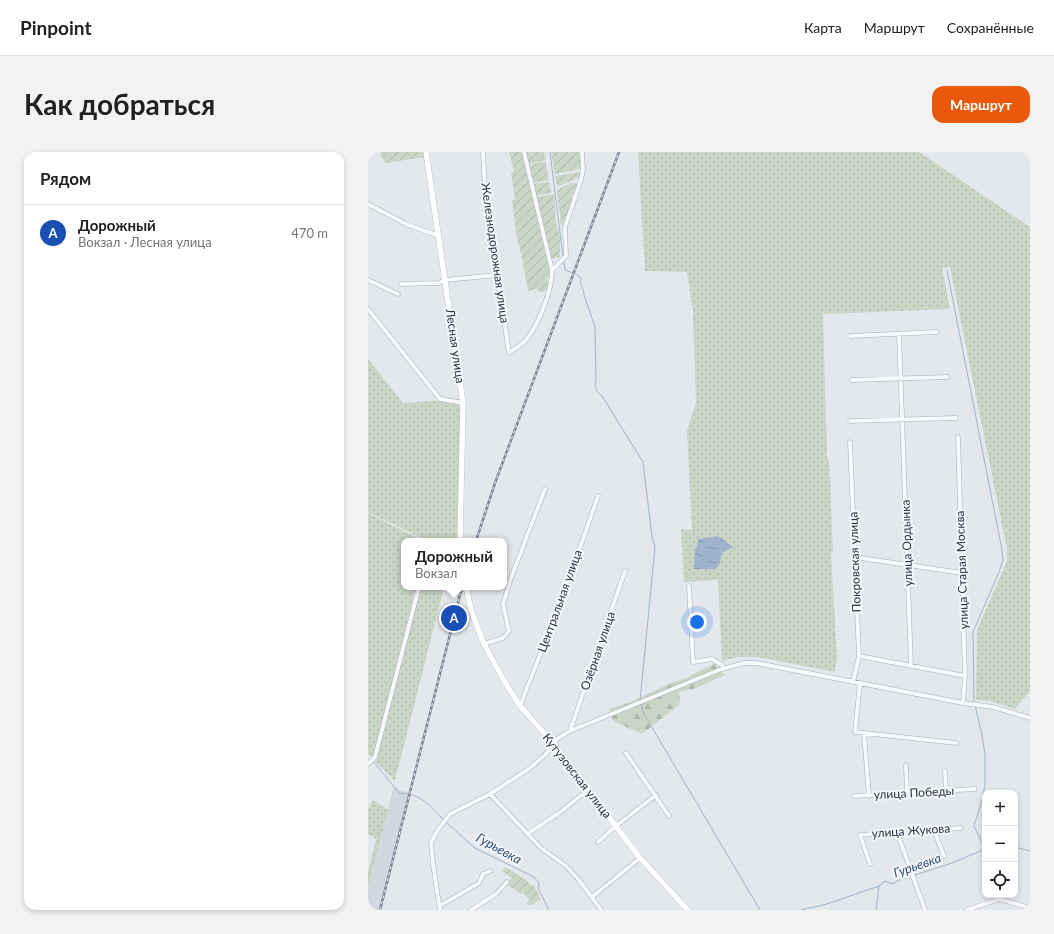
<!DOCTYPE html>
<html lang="ru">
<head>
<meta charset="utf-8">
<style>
	:root { --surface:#fff; --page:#f2f2f2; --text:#202124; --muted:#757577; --line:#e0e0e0; --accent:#ea580c }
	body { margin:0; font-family:Lato,sans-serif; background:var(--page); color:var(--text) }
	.controls { position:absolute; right:12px; bottom:12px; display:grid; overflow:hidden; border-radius:8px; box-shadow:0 2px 6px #0003 }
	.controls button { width:36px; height:36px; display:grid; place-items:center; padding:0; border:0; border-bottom:1px solid var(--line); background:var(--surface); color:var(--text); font:20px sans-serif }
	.you { position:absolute; left:329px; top:470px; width:14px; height:14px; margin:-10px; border:3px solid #fff; border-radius:50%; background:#1a73e8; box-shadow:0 0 0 6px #1a73e833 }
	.badge { display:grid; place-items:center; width:26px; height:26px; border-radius:50%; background:var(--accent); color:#fff; font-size:13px; font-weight:700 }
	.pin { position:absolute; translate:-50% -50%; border:2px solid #fff; box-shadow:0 1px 4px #0006 }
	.popup { position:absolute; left:33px; top:386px; width:106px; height:52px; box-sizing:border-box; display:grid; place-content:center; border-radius:8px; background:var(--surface); filter:drop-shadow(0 1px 3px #0005); font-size:13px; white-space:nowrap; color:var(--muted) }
	.popup b { font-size:15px; color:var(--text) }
	.popup::after { content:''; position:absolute; left:50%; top:100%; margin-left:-8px; border:8px solid transparent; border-top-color:var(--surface) }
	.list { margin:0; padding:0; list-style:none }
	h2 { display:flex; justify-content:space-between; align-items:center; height:52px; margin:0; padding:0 16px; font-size:17px }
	h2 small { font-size:13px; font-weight:400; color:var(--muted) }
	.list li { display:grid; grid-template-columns:26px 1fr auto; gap:12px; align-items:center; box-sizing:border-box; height:56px; padding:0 16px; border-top:1px solid var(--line) }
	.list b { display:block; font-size:15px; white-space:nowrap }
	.list p { margin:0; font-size:13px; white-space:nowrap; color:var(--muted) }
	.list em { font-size:13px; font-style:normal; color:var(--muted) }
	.icon { flex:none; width:22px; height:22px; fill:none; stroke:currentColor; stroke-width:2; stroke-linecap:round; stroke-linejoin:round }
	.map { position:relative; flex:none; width:662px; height:758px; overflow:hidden; border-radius:12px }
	header { display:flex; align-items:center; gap:24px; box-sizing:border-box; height:56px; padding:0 20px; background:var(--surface); border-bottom:1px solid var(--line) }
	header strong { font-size:19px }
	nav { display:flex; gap:22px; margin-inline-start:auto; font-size:14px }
	.intro { display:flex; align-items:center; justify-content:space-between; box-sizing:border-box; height:96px; padding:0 24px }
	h1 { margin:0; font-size:28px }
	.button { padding:10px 18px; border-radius:12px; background:var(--accent); color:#fff; font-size:14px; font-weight:700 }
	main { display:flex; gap:24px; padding:0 24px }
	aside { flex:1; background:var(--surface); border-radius:12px; box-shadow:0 2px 6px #0003 }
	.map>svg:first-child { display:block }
	.built { fill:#d2d6de }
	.grass { fill:url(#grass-dots) }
	.forest { fill:url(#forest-firs) }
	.garden { fill:url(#garden-furrows) }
	.water { fill:url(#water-ripples) }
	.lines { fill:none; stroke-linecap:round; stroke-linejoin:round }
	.stream { stroke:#9fb4cc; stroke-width:1 }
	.street-casing { stroke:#a9aeb7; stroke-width:5 }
	.secondary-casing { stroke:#a9aeb7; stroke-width:6 }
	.street { stroke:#f7f8fa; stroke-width:4 }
	.secondary { stroke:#fff; stroke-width:5.5 }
	.rail-casing { stroke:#7d8696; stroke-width:2.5 }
	.rail { stroke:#f4f6f9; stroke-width:1; stroke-dasharray:3; stroke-linecap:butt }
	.labels { text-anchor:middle; stroke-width:4; stroke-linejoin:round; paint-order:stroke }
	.street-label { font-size:12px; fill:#2b3445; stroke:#f4f6f9 }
	.water-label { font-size:13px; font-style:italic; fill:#34527a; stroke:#f4f6f9 }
</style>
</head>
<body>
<header>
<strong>Pinpoint</strong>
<nav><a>Карта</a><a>Маршрут</a><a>Сохранённые</a></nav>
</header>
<div class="intro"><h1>Как добраться</h1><a class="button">Маршрут</a></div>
<main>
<aside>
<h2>Рядом<small></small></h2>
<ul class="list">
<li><span class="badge" style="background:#1a4fb4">A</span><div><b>Дорожный</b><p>Вокзал · Лесная улица</p></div><em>470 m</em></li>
</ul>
</aside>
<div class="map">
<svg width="662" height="758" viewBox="0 0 662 758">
	<defs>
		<pattern id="grass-dots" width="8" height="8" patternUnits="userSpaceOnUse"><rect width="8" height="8" fill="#c9d6c5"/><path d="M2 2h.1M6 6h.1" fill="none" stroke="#adb8ab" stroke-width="1.8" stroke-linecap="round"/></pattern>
		<pattern id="forest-firs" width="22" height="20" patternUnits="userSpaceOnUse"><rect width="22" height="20" fill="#c9d6c5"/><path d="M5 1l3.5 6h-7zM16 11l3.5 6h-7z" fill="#adb8ab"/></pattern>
		<pattern id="garden-furrows" width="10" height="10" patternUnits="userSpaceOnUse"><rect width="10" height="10" fill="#c9d6c5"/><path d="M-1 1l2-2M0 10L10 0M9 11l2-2" fill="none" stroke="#adb8ab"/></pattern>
		<pattern id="water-ripples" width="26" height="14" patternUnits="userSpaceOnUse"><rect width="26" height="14" fill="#9fb4cc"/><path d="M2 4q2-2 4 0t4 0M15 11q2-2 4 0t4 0" fill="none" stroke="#8293a7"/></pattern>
	</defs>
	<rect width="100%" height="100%" fill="#e4e7ec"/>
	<!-- built -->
	<path class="built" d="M26 634 31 638 43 641 12 758H0V736Z"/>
	<!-- grass -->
	<path class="grass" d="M270 0H551L662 75V539L647 557 622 549 608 548 609 478 639 409V397L582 115 574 116 582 157 455 162 459 307H461L465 401H463L469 506 467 520 390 505H371L354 509 350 428 316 430 313 377 324 378 319 279 328 251 325 159 319 120 277 119Z
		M0 207 35 251 91 247 94 284 91 385 89 389H60L0 360Z
		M0 361 56 389H36V435H48L5 606 0 601Z
		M53 435H76L27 629 8 610Z
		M5 648 20 658 0 736V720L8 687 0 682V657Z"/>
	<!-- forest -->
	<path class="forest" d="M346 512 357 523 328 536 311 540 312 552 274 582 245 569 241 557 265 549 305 530 319 526 327 521Z"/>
	<!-- garden -->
	<path class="garden" d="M13 0H57L58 5 17 11 13 4Z
		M141 0H154L156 10 181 116 182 125 179 126 180 136 176 140 170 139 169 137 160 139 154 105 149 88 144 48 147 47 143 21 146 20Z
		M157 0H176L178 8 160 12Z
		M183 0H211L213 17 187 22Z
		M177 9 181 28 165 31 161 13Z
		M213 20 212 25 189 35 187 24Z
		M181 30 183 41 171 43V45L186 42 188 71 192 85V105L182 107 165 32Z
		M203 31 211 32 207 42 204 43 203 55 197 73H193L189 38Z
		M137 715 157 727 164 734 166 733 173 747 164 753H160L159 751 162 748 155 741 153 742 138 732 144 726 134 720Z"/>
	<!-- water -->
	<path class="water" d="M350 384 365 395 354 401 352 411 347 417H326L327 399 331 387Z"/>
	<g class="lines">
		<!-- stream -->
		<path class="stream" d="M182 0 195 105
			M196 110 197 118 208 122 213 126C211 133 216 136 216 143L227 175 228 228C226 236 228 239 234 244L275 310 284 385 287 395 272 549
			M579 118 634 398 635 408 631 420 605 480 606 550
			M273 552 276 562 392 758
			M607 553 614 583 617 602V633L614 648 606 674 617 697
			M5 609 31 641C51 641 64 654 76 669
			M79 671 107 696 166 725 171 731 170 736 181 758
			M647 695 662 699
			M547 723 584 711 617 697
			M433 758 459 752 511 734
			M508 758 511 734 517 729 525 732 529 729 544 724"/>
		<defs>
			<path id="street" d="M115 0 117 36 141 201C146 197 154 193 158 188 171 172 184 138 184 118L156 0
				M0 52 38 72 71 84
				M184 118 198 104 197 75 213 28 215 17 214 0
				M0 128 30 142
				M33 132 71 131 77 128 129 123
				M0 157 72 247 95 251
				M531 182 543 514
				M482 184 569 180
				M484 228 579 225
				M482 269 588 266
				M590 285 597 524 595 551
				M482 290 491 504 485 530
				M486 405 594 421
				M321 434 325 510 344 507 354 513 355 517
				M116 492 135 486 141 479 135 452 143 426 177 337
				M491 504 597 524
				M492 531 487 580 588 591
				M152 554 197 439 230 344
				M202 579 257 419
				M496 581 501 644
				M258 601 301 664
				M0 612 7 605 51 435
				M538 613 539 641
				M577 619 578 639
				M122 642 173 696 198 714 211 728 233 758
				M486 644 607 637
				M566 678 576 704
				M529 680 557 758
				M159 682 191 661 220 638
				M230 690 248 674 288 643
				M502 712 492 683 593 676
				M224 745 272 706
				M72 753 82 748 111 731 115 722 122 719
				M72 758 65 712 63 691 69 679 82 662 122 642 162 616 177 603 189 587 202 579 351 518 376 511H388L595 551 625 555 662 566
				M103 758 128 742 139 730
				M599 758 631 747 662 756"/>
			<path id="secondary" d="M58 0 95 251 92 389
				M98 435 103 458 116 492 135 527 152 554 185 591 272 706 320 758"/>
		</defs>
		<!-- street casing -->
		<use href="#street" class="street-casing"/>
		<!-- secondary casing -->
		<use href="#secondary" class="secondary-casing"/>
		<!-- street -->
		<use href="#street" class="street"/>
		<!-- secondary -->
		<use href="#secondary" class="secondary"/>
		<defs>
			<path id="rail" d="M108 389 127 331 251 0
				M12 758 94 435"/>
		</defs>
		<!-- rail casing -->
		<use href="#rail" class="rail-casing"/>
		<!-- rail -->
		<use href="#rail" class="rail"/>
	</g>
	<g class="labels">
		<!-- street labels -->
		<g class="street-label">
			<text transform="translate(127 101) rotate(82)" y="4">Железнодорожная улица</text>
			<text transform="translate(87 194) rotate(82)" y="4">Лесная улица</text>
			<text transform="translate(539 391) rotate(-92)" y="4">улица Ордынка</text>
			<text transform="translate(487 410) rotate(-92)" y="4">Покровская улица</text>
			<text transform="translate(594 418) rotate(-92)" y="4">улица Старая Москва</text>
			<text transform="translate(192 449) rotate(-70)" y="4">Центральная улица</text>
			<text transform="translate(230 499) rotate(-71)" y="4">Озёрная улица</text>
			<text transform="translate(209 624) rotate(52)" y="4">Кутузовская улица</text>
			<text transform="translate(546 641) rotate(-3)" y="4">улица Победы</text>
			<text transform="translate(543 679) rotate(-4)" y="4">улица Жукова</text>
		</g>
		<!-- water labels -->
		<g class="water-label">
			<text transform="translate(131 696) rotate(29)" y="5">Гурьевка</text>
			<text transform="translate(549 713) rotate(-19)" y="5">Гурьевка</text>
		</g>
	</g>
</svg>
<div class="controls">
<button>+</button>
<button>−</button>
<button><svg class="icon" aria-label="locate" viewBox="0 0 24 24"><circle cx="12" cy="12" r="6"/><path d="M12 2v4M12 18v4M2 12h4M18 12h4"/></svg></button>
</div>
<div class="you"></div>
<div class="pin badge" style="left:86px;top:466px;background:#1a4fb4">A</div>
<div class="popup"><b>Дорожный</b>Вокзал</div>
</div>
</main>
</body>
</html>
